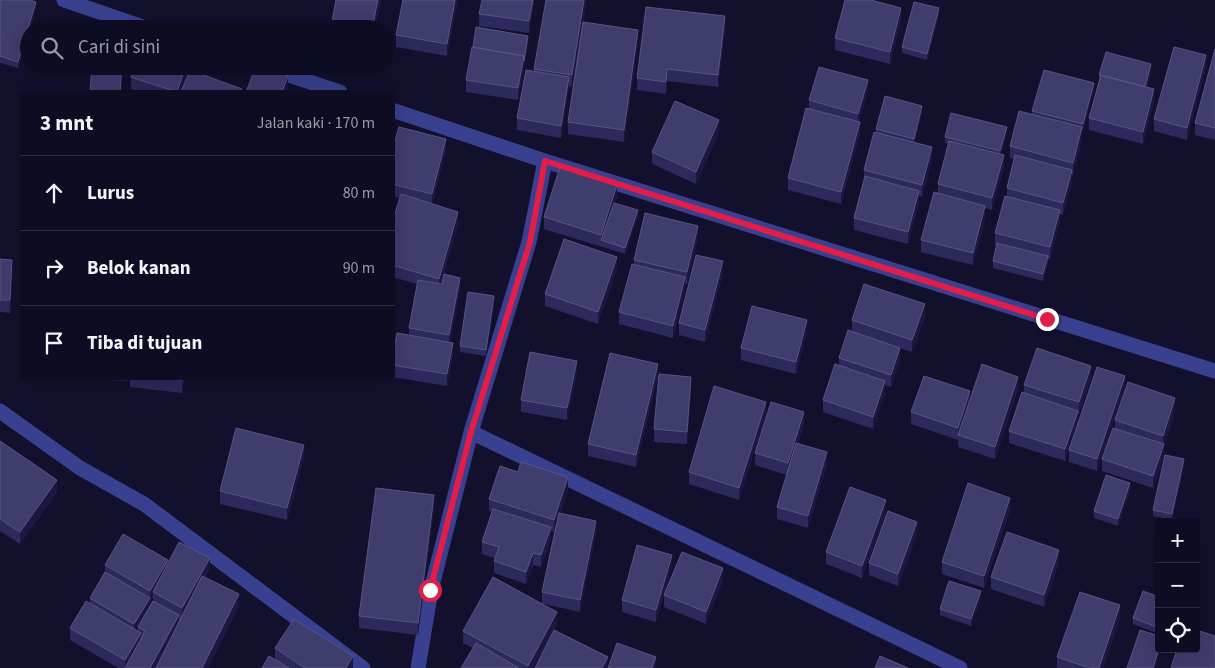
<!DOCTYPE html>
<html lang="id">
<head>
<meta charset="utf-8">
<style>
	:root { --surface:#0e0c22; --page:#17152a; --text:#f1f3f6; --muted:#9b9ba5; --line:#2e2c40 }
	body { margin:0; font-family:"Source Sans 3",sans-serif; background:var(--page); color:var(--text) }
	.controls { position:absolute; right:15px; bottom:15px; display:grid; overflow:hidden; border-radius:5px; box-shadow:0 5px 20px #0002 }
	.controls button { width:45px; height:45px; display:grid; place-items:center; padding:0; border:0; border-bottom:1px solid var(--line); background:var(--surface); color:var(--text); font:25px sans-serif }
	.stop { position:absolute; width:15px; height:15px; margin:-11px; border:4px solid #e11d48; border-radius:50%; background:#fff }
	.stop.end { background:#e11d48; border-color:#fff; box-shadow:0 1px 5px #0008 }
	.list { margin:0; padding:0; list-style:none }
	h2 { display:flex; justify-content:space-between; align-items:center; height:65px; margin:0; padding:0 20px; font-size:21px }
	h2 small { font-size:16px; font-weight:400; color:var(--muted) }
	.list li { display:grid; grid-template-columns:32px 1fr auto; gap:15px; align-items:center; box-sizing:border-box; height:75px; padding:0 20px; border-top:1px solid var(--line) }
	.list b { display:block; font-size:19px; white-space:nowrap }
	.list em { font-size:16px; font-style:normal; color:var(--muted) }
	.icon { flex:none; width:28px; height:28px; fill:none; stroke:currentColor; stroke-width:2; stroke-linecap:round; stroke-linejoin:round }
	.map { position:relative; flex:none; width:1215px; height:668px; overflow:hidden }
	.search { position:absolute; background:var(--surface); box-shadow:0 5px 20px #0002; left:20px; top:20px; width:375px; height:55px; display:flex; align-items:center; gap:12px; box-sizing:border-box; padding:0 18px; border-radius:28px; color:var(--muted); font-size:19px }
	.panel { position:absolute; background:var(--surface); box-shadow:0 5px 20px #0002; left:20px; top:90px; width:375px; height:290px; border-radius:5px }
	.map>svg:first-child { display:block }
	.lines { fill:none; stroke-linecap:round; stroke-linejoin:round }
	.minor { stroke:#39408f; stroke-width:15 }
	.wall { fill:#2c295c; fill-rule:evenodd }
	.shaded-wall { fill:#1a1742 }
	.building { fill:#3f3c6e; stroke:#585584 }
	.route { stroke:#e11d48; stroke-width:6 }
</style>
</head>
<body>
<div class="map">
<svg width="1215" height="668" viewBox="0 0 1215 668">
	<rect width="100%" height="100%" fill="#12102d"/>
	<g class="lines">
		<!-- minor -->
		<path class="minor" d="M64 0 149 29
			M261 66 340 92
			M392 110 545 161 1215 371
			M0 411 80 468 144 504 363 668
			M471 432 960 668
			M418 668 431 590 471 432 529 242 545 161"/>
	</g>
	<!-- wall -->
	<path class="wall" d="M0 0 36 8 18 68 0 63Z
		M336 0H381L375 29H332V21Z
		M403 0H458L447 56 396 47V35Z
		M482 0H534L529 33 479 26V14Z
		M586 0 583 22 638 42 624 142 568 134V122L582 24 572 87 569 86 561 138 517 130V118L534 71V69Z
		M939 15 927 60 902 53V47Z
		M901 20 890 64 835 50V38Z
		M725 29 718 87 667 81 666 94 637 90V78Z
		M528 42 518 100 466 92V80Z
		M1215 49V140L1195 135V123Z
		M124 66H190L181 92H142L131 89V77L133 71 124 68Z
		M1206 67 1187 140 1154 131V119Z
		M1151 70 1147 87 1154 101 1143 144 1089 130V118L1099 80V75Z
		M1094 89 1083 130H1082V139L1073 175H1072V182L1063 215 1060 214V222L1050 259H1048V263L1043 281 993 268V261L997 245H995V233L1007 196V188L1014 159 1010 158V146L1032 114V111Z
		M868 92 859 122 860 134 841 204 788 190V178L809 108V100Z
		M922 112 914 143 932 159 922 197 919 196V203L908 244 854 230V218L864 181V170L876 133V129Z
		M719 132 696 184 652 164V152Z
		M1007 133 1001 154 1004 167 992 210 985 208V218L973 265 921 252V240L938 193V184L948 144 945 143V137Z
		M392 151H446L432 204 458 224 441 284 460 290 450 342 453 355 447 386 392 377V359L409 335V328L417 284 392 277V223L400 198 392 196Z
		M617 197 615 203 638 216 625 254 544 229V217Z
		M698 238 687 284H685V289L673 338 619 324V312L634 264V260Z
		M0 259 12 272 10 313 0 312Z
		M617 269 598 324 545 306V294Z
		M723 273 705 342 679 335V323Z
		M494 303 486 356 460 352V346Z
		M925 316 912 352 900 348V360L891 387 885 385V393L873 429 823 412V400L839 366V358L852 331V320Z
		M807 332 796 374 741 360V348Z
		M577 373 567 420 521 412V400Z
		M658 376 636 467 588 456V444Z
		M106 378H127V381L106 380Z
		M130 378H184L182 393 130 387Z
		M1091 378 1079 414H1078V423L1065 461 1009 443V431L1024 393V385Z
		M1125 388 1097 471 1069 462V450Z
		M691 389 687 444 654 442V429Z
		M1018 389 995 459 958 447V438V440L911 424V412Z
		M1175 411 1164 446V456L1153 488 1102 471V459L1115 428V420Z
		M766 414 739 500 689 484V472Z
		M804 424 798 444 827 464 808 528 777 519V507L787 475 755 465V453Z
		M0 441 57 492 20 544 0 531Z
		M304 457 287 520 220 504V491Z
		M1184 466 1172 520 1153 516V510Z
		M568 489 560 514 596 533 580 612 544 604 557 624 533 668H461L473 648 463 643V631L542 603V592L554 532 551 531V540L541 567 533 565 526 584 494 573V561L495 558 482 554V542L492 512 489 511V499Z
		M1130 490 1118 526 1094 518V511Z
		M434 507 418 635 359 628V616Z
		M1010 510 984 588 942 574V562Z
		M886 512 862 578 826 564V552Z
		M917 534 898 586 869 575V563Z
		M1059 562 1044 607 991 589V577Z
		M168 564 210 570 206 577 239 606 208 668H118L70 640V628L90 603V598L105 572V565ZM153 597V602L150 607V603Z
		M672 567 656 622 622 612V600Z
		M723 580 706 624 664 607V595Z
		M1159 597V634L1133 624V618Z
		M981 598 971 626 940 615V609Z
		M1120 617 1103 668H1057V657Z
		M275 648 353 668H262L275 659Z"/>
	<!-- shaded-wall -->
	<path class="shaded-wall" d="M378 0H381L375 29H372Z
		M455 0H458L447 56V44Z
		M533 0H534L529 33V21Z
		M584 0H586V4L572 87V75Z
		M36 2V8L30 29H29V32L18 68V62Z
		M901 8V20L890 64V52Z
		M939 8V15L927 60V54Z
		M725 16V29L718 87V75Z
		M638 30V42L624 142V130Z
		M528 36V42L518 100V88Z
		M1206 55V67L1187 140V128Z
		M1151 64V70L1145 94V87Z
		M122 66V76L121 92H120Z
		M186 66H190L181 92H177Z
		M667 69V81L666 94V82Z
		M288 76V88L286 92H282Z
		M569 77V89L561 138V126Z
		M868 80V92L858 126V114Z
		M1094 83V89L1083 130V124Z
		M1154 89V101L1143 144V132Z
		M922 106V112L914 145V139Z
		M719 120V132L696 184V172Z
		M860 122V134L841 204V192Z
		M1007 127V133L1000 158V151Z
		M1082 127V139L1073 175V163Z
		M446 139V151L432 206V194Z
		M932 147V159L922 197V185Z
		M1004 155V167L992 210V198Z
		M1072 170V182L1063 215V203Z
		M617 185V197L603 241 601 240V247V235Z
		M919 191V203L908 244V232Z
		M985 206V218L973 265V253Z
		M638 210V216L625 254V248Z
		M1060 210V222L1050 259V247Z
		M458 212V224L439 291V279Z
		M698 226V238L687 284V272Z
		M1048 256V263L1043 281V274Z
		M617 257V269L598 324V312Z
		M12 260V272L10 313V300Z
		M723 261V273L705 342V330Z
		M685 277V289L673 338V326Z
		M460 278V290L449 347V335Z
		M494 296V303L486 356V350Z
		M925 304V316L912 352V340Z
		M807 320V332L796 374V362Z
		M453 343V355L447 386V374Z
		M900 348V360L891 387V375Z
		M577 361V373L567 420V408Z
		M658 364V376L636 467V455Z
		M1091 366V378L1079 414V402Z
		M1125 376V388L1097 471V459Z
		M691 377V389L687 444V432Z
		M1018 377V389L995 459V447Z
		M183 378H184L182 393V380Z
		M885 381V393L873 429V417Z
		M970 391V403L958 435V440V428Z
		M1175 398V411L1164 446V456L1153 488V476L1163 446V436Z
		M766 402V414L739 500V488Z
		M1078 411V423L1065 461V449Z
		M804 412V424L788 475V463Z
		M304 445V457L287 520V508Z
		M827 452V464L808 528V516Z
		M1184 459V466L1172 520V514Z
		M568 477V489L554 532V520Z
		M57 480V492L20 544V532Z
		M1130 483V490L1118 526V519Z
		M434 495V507L418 635V623Z
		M1010 498V510L984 588V576Z
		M886 500V512L862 578V566Z
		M596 521V533L580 612V600Z
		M917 522V534L898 586V574Z
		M551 527V540L541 567V555Z
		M1059 550V562L1044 607V595Z
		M533 553V565L526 584V572Z
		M672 555V567L656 622V610Z
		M210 558V570L182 620V608Z
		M168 560V572L153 592V597L150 603V610L138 627V629L134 636V624L150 598V591Z
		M723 568V580L706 624V612Z
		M981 591V598L971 626V619Z
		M239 594V606L208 668H202Z
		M1120 605V617L1103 668H1099Z
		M557 612V624L533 668H528V666Z
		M179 615V627L157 668H150Z
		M141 633V646L125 668V660Z
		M1159 649H1161L1155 668H1153Z
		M353 656V668H346Z
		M608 657V668H602Z
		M656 657V668H652Z"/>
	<!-- building -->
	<path class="building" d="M0 0H30L36 2 18 62 0 56Z
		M336 0H378L372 29 332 21Z
		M403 0H455L447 44 396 35Z
		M482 0H533L529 21 479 14Z
		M546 0H584L572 75 534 69Z
		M845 0H871L901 8 890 52 835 38Z
		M914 2 939 8 927 54 902 47Z
		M646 7 725 16 718 75 667 69 666 82 637 78Z
		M583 22 638 30 624 130 568 122Z
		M135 24 150 29H134Z
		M476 27 528 36 524 61V56L473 47Z
		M472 47 524 56 518 88 466 80Z
		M1174 47 1206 55 1187 128 1154 119Z
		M1215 49V128L1195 123Z
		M1106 52 1151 64 1145 87 1099 75Z
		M92 66H122L120 92H90Z
		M135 66H186L177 92 131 77Z
		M256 66H263L288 76 282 92H246Z
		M819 67 868 80 858 114 809 100Z
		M190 70 242 89 241 92H181Z
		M526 70 569 77 561 126 517 118Z
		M1044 70 1094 83 1083 124 1032 111Z
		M1101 75 1154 89 1143 132 1089 118Z
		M885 96 922 106 914 139 876 129Z
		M675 101 719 120 696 172 652 152Z
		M806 108 860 122 841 192 788 178Z
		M1019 111 1082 127 1073 163 1010 146Z
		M951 113 1007 127 1000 151 945 137Z
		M399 127 446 139 432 194 392 184V151Z
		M874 132 932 147 922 185 864 170Z
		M949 141 1004 155 992 198 938 184Z
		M1015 155 1072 170 1063 203 1007 188Z
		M560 167 617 185 601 235 544 217Z
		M865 176 919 191 908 232 854 218Z
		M934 192 985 206 973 253 921 240Z
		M401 194 458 212 439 279 392 265V223Z
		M1005 196 1060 210 1050 247 995 233Z
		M614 203 638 210 625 248 601 240Z
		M645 213 698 226 687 272 634 260Z
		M564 239 617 257 598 312 545 294Z
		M997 243 1048 256 1043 274 993 261Z
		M696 255 723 261 705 330 679 323Z
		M0 259 12 260 10 300H0Z
		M632 264 685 277 673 326 619 312Z
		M444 274 460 278 449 335 409 328 418 280 442 284Z
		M864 284 925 304 912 340 852 320Z
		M468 292 494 296 486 350 460 346Z
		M752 306 807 320 796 362 741 348Z
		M848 330 900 348 891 375 839 358Z
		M397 333 453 343 447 374 392 365V359Z
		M1037 348 1091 366 1079 402 1024 385Z
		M530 352 577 361 567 408 521 400Z
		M610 353 658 364 636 455 588 444Z
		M835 364 885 381 873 417 823 400Z
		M982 364 1018 377 995 447 958 435Z
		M1097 367 1125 376 1097 459 1069 450Z
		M659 374 691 377 687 432 654 429Z
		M924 376 970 391 958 428 911 412Z
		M155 378H183L182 380Z
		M1128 382 1175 398 1163 436 1115 420Z
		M714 386 766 402 739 488 689 472Z
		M1022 392 1078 411 1065 449 1009 431Z
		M771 402 804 412 788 463 755 453Z
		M236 428 304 445 287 508 220 491Z
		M1113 428 1164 444 1153 476 1102 459Z
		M0 441 57 480 20 532 0 519Z
		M796 443 827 452 808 516 777 507Z
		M1165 455 1184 459 1172 514 1153 510Z
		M521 462 568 477 554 520 489 499 500 466 518 472Z
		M1106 475 1130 483 1118 519 1094 511Z
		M968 483 1010 498 984 576 942 562Z
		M850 487 886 500 862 566 826 552Z
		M376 488 434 495 418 623 359 616Z
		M493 509 551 527 541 555 533 553 526 572 494 561 499 547 482 542Z
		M888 511 917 522 898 574 869 563Z
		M559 513 596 521 580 600 542 592Z
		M1007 532 1059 550 1044 595 991 577Z
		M123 534 168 560 150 591 105 565Z
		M179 542 210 558 182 608 153 592Z
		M637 545 672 555 656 610 622 600Z
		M682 552 723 568 706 612 664 595Z
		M105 572 150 598 134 624 90 598Z
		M202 576 239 594 202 668H156Z
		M493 577 557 612 528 666 463 631Z
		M949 581 981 591 971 619 940 609Z
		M1143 591 1159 597V628L1133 618Z
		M1080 592 1120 605 1099 668H1090L1057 657Z
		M86 601 141 633 125 660 70 628Z
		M153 601 179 615 150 668H125L145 631 138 627Z
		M294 619 353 656 346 668H305L275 648Z
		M554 630 608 657 602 668H535Z
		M1140 630 1159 636V649L1153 668H1127Z
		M1196 630 1215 636V668H1171L1177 649H1196Z
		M476 643 519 668H461Z
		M617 643 656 657 652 668H608Z
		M269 656 289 668H262Z
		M880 656 908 668H875Z"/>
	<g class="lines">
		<!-- route -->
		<path class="route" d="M430 590 471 432 530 242 545 161 1047 319"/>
	</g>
</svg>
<div class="controls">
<button>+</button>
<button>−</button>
<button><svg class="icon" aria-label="locate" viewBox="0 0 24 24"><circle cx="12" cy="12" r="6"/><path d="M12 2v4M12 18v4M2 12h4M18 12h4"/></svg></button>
</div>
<div class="stop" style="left:430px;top:590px"></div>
<div class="stop end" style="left:1047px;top:319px"></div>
<div class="search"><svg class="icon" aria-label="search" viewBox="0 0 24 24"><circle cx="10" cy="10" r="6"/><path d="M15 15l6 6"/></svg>Cari di sini</div>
<section class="panel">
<h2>3 mnt<small>Jalan kaki · 170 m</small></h2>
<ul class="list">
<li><svg class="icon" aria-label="ahead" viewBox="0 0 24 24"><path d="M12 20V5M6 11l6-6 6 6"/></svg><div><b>Lurus</b></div><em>80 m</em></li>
<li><svg class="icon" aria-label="right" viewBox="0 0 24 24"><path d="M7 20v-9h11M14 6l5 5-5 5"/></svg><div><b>Belok kanan</b></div><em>90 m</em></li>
<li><svg class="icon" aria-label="arrive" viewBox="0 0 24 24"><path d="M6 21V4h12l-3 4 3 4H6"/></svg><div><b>Tiba di tujuan</b></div></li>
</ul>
</section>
</div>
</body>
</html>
